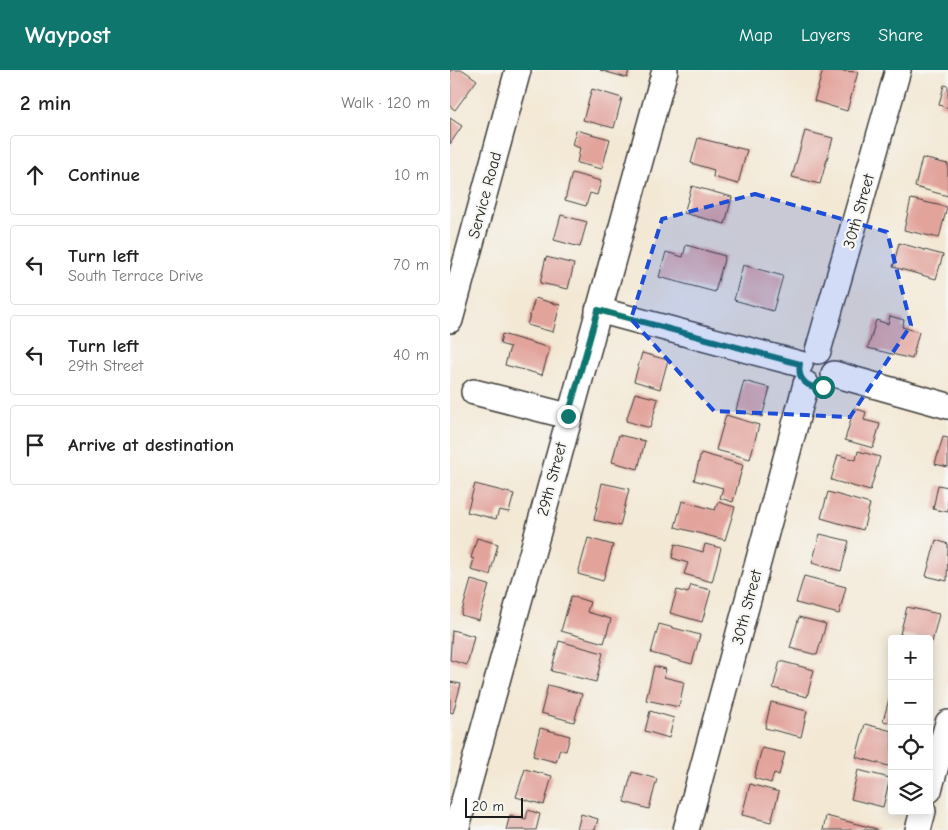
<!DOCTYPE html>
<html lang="en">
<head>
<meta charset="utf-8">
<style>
	:root { --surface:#fff; --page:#f2f2f2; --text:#222; --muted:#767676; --line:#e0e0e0; --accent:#0f766e }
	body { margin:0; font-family:"Comic Neue",sans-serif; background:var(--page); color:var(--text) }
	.controls { position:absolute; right:15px; bottom:15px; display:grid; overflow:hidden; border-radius:5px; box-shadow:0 2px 12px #0003 }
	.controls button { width:45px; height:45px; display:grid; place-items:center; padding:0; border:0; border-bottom:1px solid var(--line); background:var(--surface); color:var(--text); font:25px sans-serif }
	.scale { position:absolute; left:15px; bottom:12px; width:58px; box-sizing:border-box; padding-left:5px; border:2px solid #1c1c1c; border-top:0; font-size:14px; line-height:18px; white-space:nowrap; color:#1c1c1c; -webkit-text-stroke:4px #f6f6f2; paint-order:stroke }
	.stop { position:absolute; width:15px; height:15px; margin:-11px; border:4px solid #0f766e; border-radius:50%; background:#fff }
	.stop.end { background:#0f766e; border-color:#fff; box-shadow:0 1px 5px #0008 }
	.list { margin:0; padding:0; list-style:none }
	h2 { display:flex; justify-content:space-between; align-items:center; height:65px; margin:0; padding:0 20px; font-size:21px }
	h2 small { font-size:16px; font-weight:400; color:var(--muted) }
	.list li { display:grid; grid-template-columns:32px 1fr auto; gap:15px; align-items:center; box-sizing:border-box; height:80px; margin:0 10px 10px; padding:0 10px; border:1px solid var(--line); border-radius:5px }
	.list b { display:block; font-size:19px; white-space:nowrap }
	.list p { margin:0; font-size:16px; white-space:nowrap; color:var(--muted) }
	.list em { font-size:16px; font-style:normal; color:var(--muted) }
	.icon { flex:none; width:28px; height:28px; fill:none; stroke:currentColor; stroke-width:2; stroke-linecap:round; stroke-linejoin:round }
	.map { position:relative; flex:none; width:498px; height:760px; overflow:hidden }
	header { display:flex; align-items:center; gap:30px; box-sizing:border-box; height:70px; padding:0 25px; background:var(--accent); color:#fff }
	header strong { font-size:24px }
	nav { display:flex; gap:28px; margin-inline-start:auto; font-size:18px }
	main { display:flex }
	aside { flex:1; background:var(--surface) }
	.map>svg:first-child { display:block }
	.building { fill:#e2a39b }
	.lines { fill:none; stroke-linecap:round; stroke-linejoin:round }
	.minor-casing { stroke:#3c3b38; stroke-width:28 }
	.minor { stroke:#fff; stroke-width:25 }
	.route { stroke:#0f766e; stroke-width:6 }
	.marked { fill:#1d4ed8; fill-opacity:0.2; stroke:#1d4ed8; stroke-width:4; stroke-dasharray:10 6; stroke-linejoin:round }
	.labels { text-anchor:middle; stroke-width:4.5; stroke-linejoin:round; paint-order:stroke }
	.street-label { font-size:16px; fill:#1c1c1c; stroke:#f6f6f2 }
</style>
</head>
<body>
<header>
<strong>Waypost</strong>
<nav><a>Map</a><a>Layers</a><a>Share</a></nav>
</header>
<main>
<aside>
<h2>2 min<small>Walk · 120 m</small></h2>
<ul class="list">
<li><svg class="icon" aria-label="ahead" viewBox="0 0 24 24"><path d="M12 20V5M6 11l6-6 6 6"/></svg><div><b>Continue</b></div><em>10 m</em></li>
<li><svg class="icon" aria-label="left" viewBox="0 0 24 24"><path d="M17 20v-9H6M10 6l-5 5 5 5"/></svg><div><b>Turn left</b><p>South Terrace Drive</p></div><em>70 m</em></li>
<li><svg class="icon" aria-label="left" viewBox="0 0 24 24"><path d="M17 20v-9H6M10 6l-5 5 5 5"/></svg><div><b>Turn left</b><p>29th Street</p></div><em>40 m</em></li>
<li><svg class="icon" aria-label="arrive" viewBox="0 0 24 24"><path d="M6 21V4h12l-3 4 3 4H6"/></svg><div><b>Arrive at destination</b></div></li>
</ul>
</aside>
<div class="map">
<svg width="498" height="760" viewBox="0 0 498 760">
	<rect width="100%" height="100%" fill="#f6f6f2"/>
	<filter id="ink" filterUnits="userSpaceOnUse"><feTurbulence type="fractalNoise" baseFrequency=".02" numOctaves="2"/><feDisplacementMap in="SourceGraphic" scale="10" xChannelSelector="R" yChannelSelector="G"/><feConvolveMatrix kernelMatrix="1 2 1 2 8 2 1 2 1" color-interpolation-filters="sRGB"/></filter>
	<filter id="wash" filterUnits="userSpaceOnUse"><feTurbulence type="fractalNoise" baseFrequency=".0096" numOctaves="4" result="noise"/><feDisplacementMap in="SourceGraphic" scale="20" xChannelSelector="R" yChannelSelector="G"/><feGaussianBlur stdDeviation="1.12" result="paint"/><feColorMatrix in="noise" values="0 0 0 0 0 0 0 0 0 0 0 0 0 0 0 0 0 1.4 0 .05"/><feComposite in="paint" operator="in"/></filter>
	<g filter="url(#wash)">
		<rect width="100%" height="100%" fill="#f3e8d4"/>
		<g id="blocks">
			<!-- building -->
			<path class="building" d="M0 0H13L27 10 5 40 0 36Z
				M150 0H179L177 8Z
				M373 0 408 2 397 41 364 31Z
				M494 15 498 16V38L489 35Z
				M142 19 172 28 164 58 133 50Z
				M0 48 12 56 0 74Z
				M126 60 160 69 152 99 127 93 130 78 122 75Z
				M355 61 383 68 370 114 342 107Z
				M248 68 297 80 288 114 263 107 264 100 241 93Z
				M472 88 498 94V126L465 117Z
				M122 103 151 111 147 125 140 123 136 136 115 130Z
				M242 116 282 127 275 154 234 143Z
				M461 129 497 137 489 168 454 160Z
				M111 145 137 152 130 177 104 170Z
				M449 173 493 185 486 209 443 197Z
				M236 175 275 186 265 222 209 207 216 182 233 187Z
				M96 187 124 194 118 219 90 213Z
				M293 195 333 206 323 241 284 230Z
				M85 228 110 235 103 262 77 255Z
				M440 246 454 250 452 257 469 262 462 289 418 278 426 250 438 254Z
				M52 264 100 278 92 305 55 295 60 277 50 274Z
				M192 283 218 290 210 319 184 311Z
				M294 311 320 318 312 347 286 340Z
				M185 323 208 329 200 358 176 351Z
				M404 338 416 342 414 350 430 354 423 378 395 370Z
				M276 345 309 355 300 389 266 380Z
				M169 365 195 371 188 399 162 392Z
				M493 367 498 368V397L485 394Z
				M408 381 430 387 420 421 381 410 388 385 406 390Z
				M251 383 293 395 283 432 270 428 273 418 244 410Z
				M152 413 179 419 170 456 144 450Z
				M25 414 64 424 59 442 49 440 46 449 17 442Z
				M488 415 498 417V442L483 439Z
				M378 422 420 434 413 460 371 448Z
				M232 431 265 440 268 432 285 437 275 470 225 457Z
				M370 464 399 471 391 501 362 493Z
				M27 468 48 474 40 505 21 500 24 489 21 488Z
				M138 468 163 475 153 511 128 504Z
				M486 470 498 474 497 511 476 506Z
				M225 474 253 482 255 474 271 478 262 512 234 504 238 493 222 488Z
				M354 506 396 517 389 544 346 533Z
				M21 510 39 515 29 550 11 545Z
				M241 515 261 520 252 552 220 543 227 520 238 523Z
				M121 526 140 532 137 542 161 549 154 573 111 561Z
				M457 537 489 544 482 572 479 569 450 564Z
				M349 547 376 554 367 585 340 578Z
				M209 554 250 565 242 594 201 583Z
				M2 560 24 566 17 595 0 590Z
				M109 571 153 583 146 612 101 601Z
				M330 591 364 600 357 627 323 618Z
				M204 596 216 599 214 607 234 612 229 637 196 630Z
				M0 612 11 614 3 643 0 642Z
				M98 615 132 624 124 652 91 643Z
				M441 622H442V653L433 651Z
				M321 632 357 641 351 667 315 658Z
				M200 641 224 648 219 668 195 661Z
				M415 654 442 661V697L406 687Z
				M90 658 120 666 116 681 110 679 106 692 83 686Z
				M312 678 335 683 329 705 324 703 321 713 304 708Z
				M75 699 102 706 94 735 66 727Z
				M408 700 440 708 433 737 401 729Z
				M182 702 207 709 199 739 174 732Z
				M300 714 329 722 321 752 292 745Z
				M78 740 90 744 86 760H56L60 745 76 749Z
				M131 744 148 749 145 760H127Z
				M376 746 427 759V760H373Z"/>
		</g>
	</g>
	<g filter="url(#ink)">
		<use href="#blocks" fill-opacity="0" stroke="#3c3b38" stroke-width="1"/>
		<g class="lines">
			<defs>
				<path id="minor" d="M148 240 350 294
					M0 250 68 0
					M368 281 448 0
					M384 304 498 336
					M24 322 118 346
					M479 720 498 653
					M6 760 215 0
					M236 760 356 314
					M468 760 473 741"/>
			</defs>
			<!-- minor casing -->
			<use href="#minor" class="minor-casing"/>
			<!-- minor -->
			<use href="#minor" class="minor"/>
		</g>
	</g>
	<g class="lines" filter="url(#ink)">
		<!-- route -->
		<path class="route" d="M118 346 148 240 350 294C347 309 357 319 373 317"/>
	</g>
	<!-- marked area -->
	<path class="marked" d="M305 124 437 162 461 255 400 347 264 341 181 249 212 149Z"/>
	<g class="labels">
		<!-- street labels -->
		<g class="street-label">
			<text transform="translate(34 125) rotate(-75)" y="6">Service Road</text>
			<text transform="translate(408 141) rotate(-74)" y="6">30th Street</text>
			<text transform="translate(101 409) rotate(-75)" y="6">29th Street</text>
			<text transform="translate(296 537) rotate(-75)" y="6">30th Street</text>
		</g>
	</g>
</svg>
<div class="controls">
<button>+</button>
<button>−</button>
<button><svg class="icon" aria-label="locate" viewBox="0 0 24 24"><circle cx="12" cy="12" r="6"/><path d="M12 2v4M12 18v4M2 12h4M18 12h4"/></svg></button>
<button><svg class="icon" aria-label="layers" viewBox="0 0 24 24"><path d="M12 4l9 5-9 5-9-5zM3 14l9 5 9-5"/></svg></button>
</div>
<div class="scale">20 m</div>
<div class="stop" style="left:373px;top:317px"></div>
<div class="stop end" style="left:118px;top:346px"></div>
</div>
</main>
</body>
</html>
